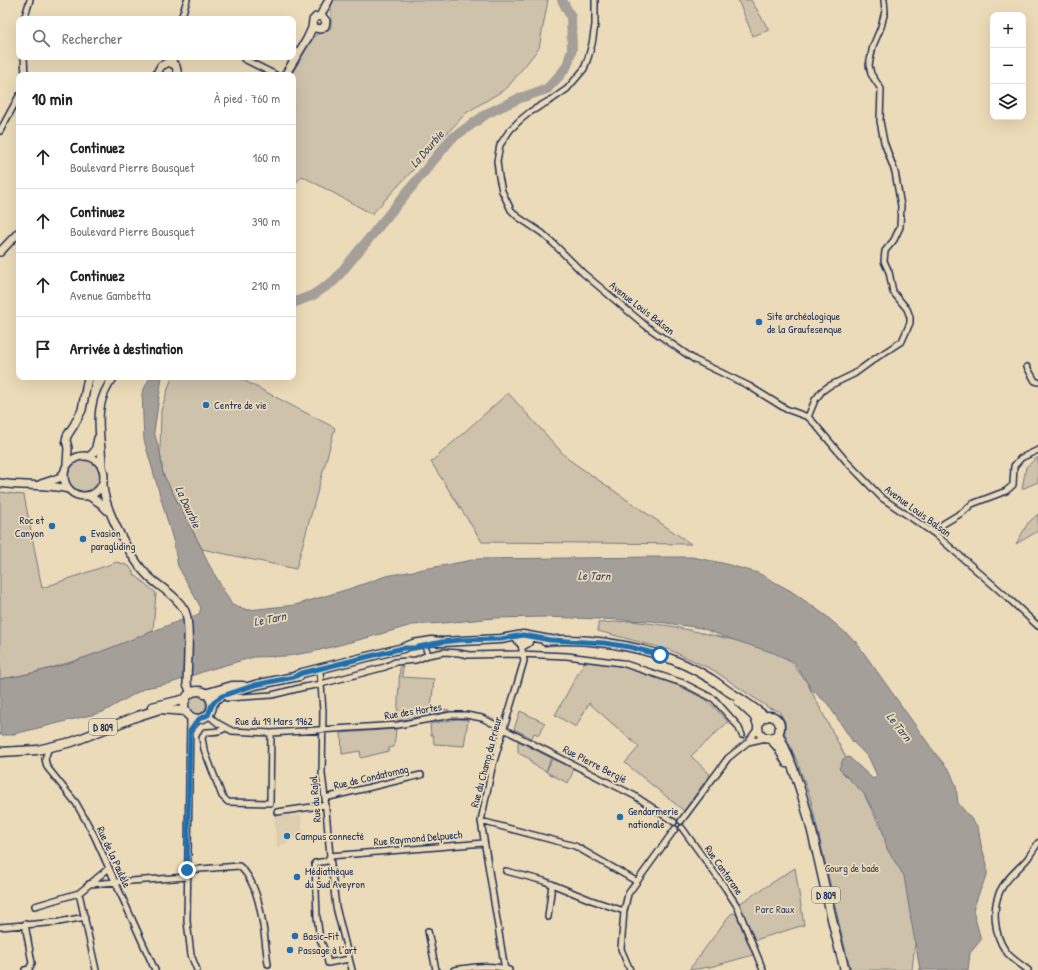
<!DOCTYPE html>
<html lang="fr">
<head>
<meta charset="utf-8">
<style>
	:root { --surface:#fff; --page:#f2f2f2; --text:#222; --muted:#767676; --line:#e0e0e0 }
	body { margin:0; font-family:"Patrick Hand",sans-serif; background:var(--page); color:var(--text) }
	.controls { position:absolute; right:12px; top:12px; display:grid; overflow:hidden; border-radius:8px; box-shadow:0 4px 16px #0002 }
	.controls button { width:36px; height:36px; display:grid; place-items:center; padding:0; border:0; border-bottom:1px solid var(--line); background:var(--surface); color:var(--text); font:20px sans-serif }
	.stop { position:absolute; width:12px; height:12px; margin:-9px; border:3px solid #1f6fb2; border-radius:50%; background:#fff }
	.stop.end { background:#1f6fb2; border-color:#fff; box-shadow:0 1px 4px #0008 }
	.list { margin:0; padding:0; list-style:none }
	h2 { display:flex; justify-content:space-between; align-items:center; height:52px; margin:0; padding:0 16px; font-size:17px }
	h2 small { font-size:13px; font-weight:400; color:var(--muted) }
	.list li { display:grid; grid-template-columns:26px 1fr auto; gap:12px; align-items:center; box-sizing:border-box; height:64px; padding:0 16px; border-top:1px solid var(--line) }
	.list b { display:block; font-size:15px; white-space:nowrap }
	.list p { margin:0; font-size:13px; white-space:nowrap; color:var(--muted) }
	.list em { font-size:13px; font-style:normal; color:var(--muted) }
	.icon { flex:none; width:22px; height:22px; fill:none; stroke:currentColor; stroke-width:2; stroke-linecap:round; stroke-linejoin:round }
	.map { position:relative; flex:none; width:1038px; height:970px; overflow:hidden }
	.search { position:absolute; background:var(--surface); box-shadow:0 4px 16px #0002; left:16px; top:16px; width:280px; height:44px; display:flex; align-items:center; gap:10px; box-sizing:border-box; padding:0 14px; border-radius:8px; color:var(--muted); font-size:15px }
	.panel { position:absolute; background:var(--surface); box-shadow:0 4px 16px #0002; left:16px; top:72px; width:280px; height:308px; border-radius:8px }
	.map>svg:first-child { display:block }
	.built { fill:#dcceb1 }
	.green { fill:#cec2ab; stroke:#747884 }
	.water { fill:#a4a099; stroke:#6d7381 }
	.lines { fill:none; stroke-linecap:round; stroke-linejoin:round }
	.river { stroke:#a4a099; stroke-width:10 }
	.street-casing { stroke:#1b2f5e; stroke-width:8 }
	.secondary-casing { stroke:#1b2f5e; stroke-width:10 }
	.primary-casing { stroke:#1b2f5e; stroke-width:11 }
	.street { stroke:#ecdbb8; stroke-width:5 }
	.secondary { stroke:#ecdbb8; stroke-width:7 }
	.primary { stroke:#ecdbb8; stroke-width:8 }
	.route { stroke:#1f6fb2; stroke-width:5 }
	.poi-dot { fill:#1f6fb2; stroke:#ecdbb8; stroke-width:1.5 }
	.labels { text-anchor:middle; stroke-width:3.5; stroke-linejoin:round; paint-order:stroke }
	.shield { fill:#ecdbb8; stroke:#5a6379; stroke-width:1 }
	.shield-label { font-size:10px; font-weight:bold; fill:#1b2f5e }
	.street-label { font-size:11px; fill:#1b2f5e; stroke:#ecdbb8 }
	.poi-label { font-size:11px; fill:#1b2f5e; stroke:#ecdbb8; text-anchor:start }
	.park-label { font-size:11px; fill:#36456a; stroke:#ecdbb8 }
	.water-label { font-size:12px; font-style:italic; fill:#36466a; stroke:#ecdbb8 }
</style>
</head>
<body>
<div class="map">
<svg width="1038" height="970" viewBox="0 0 1038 970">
	<rect width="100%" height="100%" fill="#ecdbb8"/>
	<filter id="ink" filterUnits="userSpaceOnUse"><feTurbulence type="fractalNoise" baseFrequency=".025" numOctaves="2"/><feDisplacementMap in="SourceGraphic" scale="8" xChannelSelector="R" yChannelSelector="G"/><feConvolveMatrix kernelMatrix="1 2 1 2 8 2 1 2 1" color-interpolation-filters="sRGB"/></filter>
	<g filter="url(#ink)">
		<!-- built -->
		<path class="built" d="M290 814 291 816 301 814 303 839 297 841H295V838L292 840 289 839V842L277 847 274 817 280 816V817Z"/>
		<!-- green -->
		<path class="green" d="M333 0H548L539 48 507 88 466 113 372 214 302 176 293 186V75H291L310 43 316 35 331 28V4Z
			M738 0H751L769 30 753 36Z
			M172 377H237L335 428 296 569 202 549 163 474 160 452 161 410Z
			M508 393 568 459 691 544 482 542 431 462Z
			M1038 457V482L1022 489 1026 467Z
			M68 476a16 16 0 1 1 32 0a16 16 0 1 1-32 0Z
			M0 492 24 495 42 588 117 562 129 566 135 575 156 593 153 631C106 651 50 672 0 679Z
			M1038 514V531L1016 544 1028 523Z
			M631 621 671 626 770 648 791 662 806 681 856 777 872 811 909 881 916 934 912 970H851L843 940 810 797 797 761 785 734V722L779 711 769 708 713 670 670 650 598 631V623Z
			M585 661 620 666 679 686 708 701 728 722 691 756 710 774 684 811 625 763 639 747 589 703 576 727 555 715Z
			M400 666H403L402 677 434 679 431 708 449 710V711L397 721Z
			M188 705a9 9 0 1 1 18 0a9 9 0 1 1-18 0Z
			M520 711 545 723 539 735 534 733 532 738 514 729Z
			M457 719 468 720 464 746 434 744 433 735H431L430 724Z
			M396 729 394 747 389 748V751L361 758 360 751 342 754 341 733Z
			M518 741 551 758 546 771 532 764 530 759 518 753Z
			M552 759 574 769 568 783 546 772Z
			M795 868 804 925 755 940 739 904Z
			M732 913 736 914 753 955 710 967 689 970 729 916Z"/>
		<!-- water -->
		<path class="water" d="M150 377H162L154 432 160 452 163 474 202 549 207 561 232 605 248 610 295 605 352 588 386 576 478 559 661 557H692L722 563 758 573 791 591 825 615 856 642 935 753 950 771 956 786 958 803 978 827 981 845 987 864V875L979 893 973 910 981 940 970 953 968 970H920L909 908 904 876 887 849 881 824 864 794 839 769 843 759 849 757 873 779 877 776 869 758 853 742 827 703 812 690 794 662 774 653 734 640 701 628 652 621 545 617 494 618 444 623 412 625 370 637 312 652 287 656 254 657 208 670 171 683 145 688 103 712 10 735H0V679C46 673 92 656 135 638 157 630 177 621 199 614L201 608 178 566 173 540 144 440 142 393Z"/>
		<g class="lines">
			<!-- river -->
			<path class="river" d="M293 303 313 295 334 281 451 139 488 113 520 98 547 89 560 75 567 66 572 49 571 17 562 0"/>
			<defs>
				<path id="street" d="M595 0V25L592 44 588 58 584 69 567 89 554 98 530 112 519 121 510 130 500 145 497 161 499 177 502 191 511 210 518 217 542 233 553 243 583 273 646 326 695 360 749 386 786 409 808 417 814 423 846 461 882 498 935 534 1007 597 1038 626
					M24 19 30 0
					M181 19 187 0
					M24 57 25 75
					M244 59 276 75
					M173 63 174 57
					M0 131 19 96
					M1027 367 1035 381 1038 382
					M808 417 815 400 822 391 829 386 854 374 876 358 902 341 910 323V317L907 309 893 292 889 272 884 261 885 251 894 240 900 227 901 206 895 172 884 142 880 121 881 89 871 74 869 65 873 46 881 27 885 11 884 0
					M935 534 943 524 963 512 972 504 1006 491 1013 485 1014 466 1021 458 1038 450
					M425 646 428 655
					M320 671 323 711 322 774 325 798 330 856 336 907 352 970
					M227 698 272 695 300 688 321 684 385 667 395 662 416 660 428 655 444 652 459 653 469 655 519 654 567 656 622 663 683 683 714 699 738 726 742 735
					M208 715 219 724 232 731 271 733 398 725 451 715H466L482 718 635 796 674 822
					M190 716 187 921 191 955 197 970
					M225 728C220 733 212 731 205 732L202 738 204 749 222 796 228 802 270 803 271 733
					M758 728 748 742 766 738
					M190 730 199 719
					M51 747 48 750 45 759 47 767 76 803 94 835 155 970
					M325 798 421 775
					M277 812 326 805
					M481 821 575 846 636 881
					M681 821 728 758 748 742
					M682 828 726 889 737 906 763 970
					M330 856 484 843
					M330 856 327 861 315 863 317 917 320 939 326 954 328 963 349 959
					M187 870 239 866C262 884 264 937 268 964
					M506 871 544 881 591 900 624 911
					M89 884 187 877
					M79 893 96 970
					M35 906 79 893 109 868
					M548 917 552 884
					M25 924 32 963 29 969 25 970
					M0 927 59 922 85 917
					M428 931 436 970
					M454 970C472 967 492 964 509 970
					M505 970 481 821 492 768 524 661 521 644
					M630 970 621 949 624 911 628 894 675 829
					M1028 970C1020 964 1010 958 1005 950 994 934 992 908 1000 891 1006 878 1019 869 1028 858 1031 853 1035 848 1038 843"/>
				<path id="secondary" d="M320 16 329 0
					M156 75 161 66 169 62 176 66 178 75
					M285 75 307 39 312 28 313 20 316 17 322 16 326 21 325 26 321 29 315 28 313 24
					M0 252 19 232
					M64 476a20 20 0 1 1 40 0a20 20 0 1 1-40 0Z
					M90 456 95 451 98 438
					M67 464 68 448 66 440 67 436 74 425 82 410 88 377
					M102 465C101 432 91 406 114 377
					M0 483C22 487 47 483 68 489
					M41 484 59 478 64 473
					M103 485C104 509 132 561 149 577 161 588 177 596 185 611 191 623 187 668 187 684L191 693
					M89 496 100 503 108 511"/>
				<path id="primary" d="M522 636 519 638V641L523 645 528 642 527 637
					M545 641C559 639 575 640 590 641 632 645 675 656 711 679 718 683 724 689 731 693 743 700 754 708 766 717
					M294 677 302 673 403 648 413 644 432 641 442 642 501 639 523 635 550 640
					M184 705a14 14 0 1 1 28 0a14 14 0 1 1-28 0Z
					M205 694 232 686H243
					M739 702 754 716 758 725
					M212 705 216 699 226 694 255 685 299 676
					M152 707 186 699
					M758 727a11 11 0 1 1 22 0a11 11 0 1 1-22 0Z
					M778 733C814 807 822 891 845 970
					M770 738 778 747 787 763
					M0 752 37 750 72 742 138 716 160 709 186 711"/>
			</defs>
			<!-- street casing -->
			<use href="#street" class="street-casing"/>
			<!-- secondary casing -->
			<use href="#secondary" class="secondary-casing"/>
			<!-- primary casing -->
			<use href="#primary" class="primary-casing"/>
			<!-- street -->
			<use href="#street" class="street"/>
			<!-- secondary -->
			<use href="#secondary" class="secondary"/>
			<!-- primary -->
			<use href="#primary" class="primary"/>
		</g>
	</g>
	<g class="lines" filter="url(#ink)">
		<!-- route -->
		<path class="route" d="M187 870 190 731 199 719 208 715 212 705 216 700 222 696 255 685 294 677 302 673 403 648H414L442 642 459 640 501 639 523 635 550 640 604 643 630 647 660 655"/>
	</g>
	<!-- markers -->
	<g class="poi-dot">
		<circle cx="759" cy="322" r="4"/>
		<circle cx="206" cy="405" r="4"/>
		<circle cx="52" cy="526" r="4"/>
		<circle cx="83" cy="539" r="4"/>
		<circle cx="620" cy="817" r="4"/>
		<circle cx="287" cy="836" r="4"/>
		<circle cx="297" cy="877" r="4"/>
		<circle cx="295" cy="936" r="4"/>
		<circle cx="290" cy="950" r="4"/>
	</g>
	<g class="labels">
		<!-- shield labels -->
		<g class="shield">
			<rect x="89" y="719" width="28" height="16" rx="3"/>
			<rect x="812" y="887" width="28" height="16" rx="3"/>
		</g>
		<g class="shield-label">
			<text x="103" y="731">D 809</text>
			<text x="826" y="899">D 809</text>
		</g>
		<!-- street labels -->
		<g class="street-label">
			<text transform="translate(642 308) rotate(38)" y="4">Avenue Louis Balsan</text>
			<text transform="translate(918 511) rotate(36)" y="4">Avenue Louis Balsan</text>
			<text transform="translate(413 711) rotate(-9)" y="4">Rue des Hortes</text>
			<text x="274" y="725">Rue du 19 Mars 1962</text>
			<text transform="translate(486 762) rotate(-75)" y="4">Rue du Champ du Prieur</text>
			<text transform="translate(595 764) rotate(27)" y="4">Rue Pierre Bergié</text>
			<text transform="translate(371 777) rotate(-13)" y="4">Rue de Condatomag</text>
			<text transform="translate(315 799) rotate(-95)" y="4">Rue du Rajol</text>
			<text transform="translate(418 838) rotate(-5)" y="4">Rue Raymond Delpuech</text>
			<text transform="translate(114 857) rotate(65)" y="4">Rue de la Paulèle</text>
			<text transform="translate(724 870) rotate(55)" y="4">Rue Cantarane</text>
		</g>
		<!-- poi labels -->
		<g class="poi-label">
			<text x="767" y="320">Site archéologique<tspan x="767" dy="13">de la Graufesenque</tspan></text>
			<text x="214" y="409">Centre de vie</text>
			<text x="44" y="524" text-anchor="end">Roc et<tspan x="44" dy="13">Canyon</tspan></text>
			<text x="91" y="537">Evasion<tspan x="91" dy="13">paragliding</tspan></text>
			<text x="628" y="815">Gendarmerie<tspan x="628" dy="13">nationale</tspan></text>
			<text x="295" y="840">Campus connecté</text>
			<text x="305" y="875">Médiathèque<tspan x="305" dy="13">du Sud Aveyron</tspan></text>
			<text x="303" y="940">Basic-Fit</text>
			<text x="298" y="954">Passage à l’art</text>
		</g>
		<!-- park labels -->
		<g class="park-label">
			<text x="852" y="872">Gourg de bade</text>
			<text x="775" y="913">Parc Raux</text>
		</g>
		<!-- water labels -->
		<g class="water-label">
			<text transform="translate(427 149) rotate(-49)" y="4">La Dourbie</text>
			<text transform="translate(188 507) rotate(65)" y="4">La Dourbie</text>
			<text transform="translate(594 576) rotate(1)" y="4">Le Tarn</text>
			<text transform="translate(270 619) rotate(-11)" y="4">Le Tarn</text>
			<text transform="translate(899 727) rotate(52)" y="4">Le Tarn</text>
		</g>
	</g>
</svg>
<div class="controls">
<button>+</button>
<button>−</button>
<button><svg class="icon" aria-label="layers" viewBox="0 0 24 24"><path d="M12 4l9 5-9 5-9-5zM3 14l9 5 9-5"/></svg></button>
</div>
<div class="stop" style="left:660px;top:655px"></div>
<div class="stop end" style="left:187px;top:870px"></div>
<div class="search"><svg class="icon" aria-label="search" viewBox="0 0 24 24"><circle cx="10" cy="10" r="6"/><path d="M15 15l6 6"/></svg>Rechercher</div>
<section class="panel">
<h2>10 min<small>À pied · 760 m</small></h2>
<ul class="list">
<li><svg class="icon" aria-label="ahead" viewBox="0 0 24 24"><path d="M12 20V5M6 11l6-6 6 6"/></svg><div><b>Continuez</b><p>Boulevard Pierre Bousquet</p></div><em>160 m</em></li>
<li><svg class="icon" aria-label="ahead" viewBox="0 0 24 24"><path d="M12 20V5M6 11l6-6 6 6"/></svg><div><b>Continuez</b><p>Boulevard Pierre Bousquet</p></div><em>390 m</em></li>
<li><svg class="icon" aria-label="ahead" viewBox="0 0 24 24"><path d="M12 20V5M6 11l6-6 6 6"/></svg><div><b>Continuez</b><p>Avenue Gambetta</p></div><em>210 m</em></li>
<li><svg class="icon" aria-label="arrive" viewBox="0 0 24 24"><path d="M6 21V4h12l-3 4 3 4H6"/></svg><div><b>Arrivée à destination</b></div></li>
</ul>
</section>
</div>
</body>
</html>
